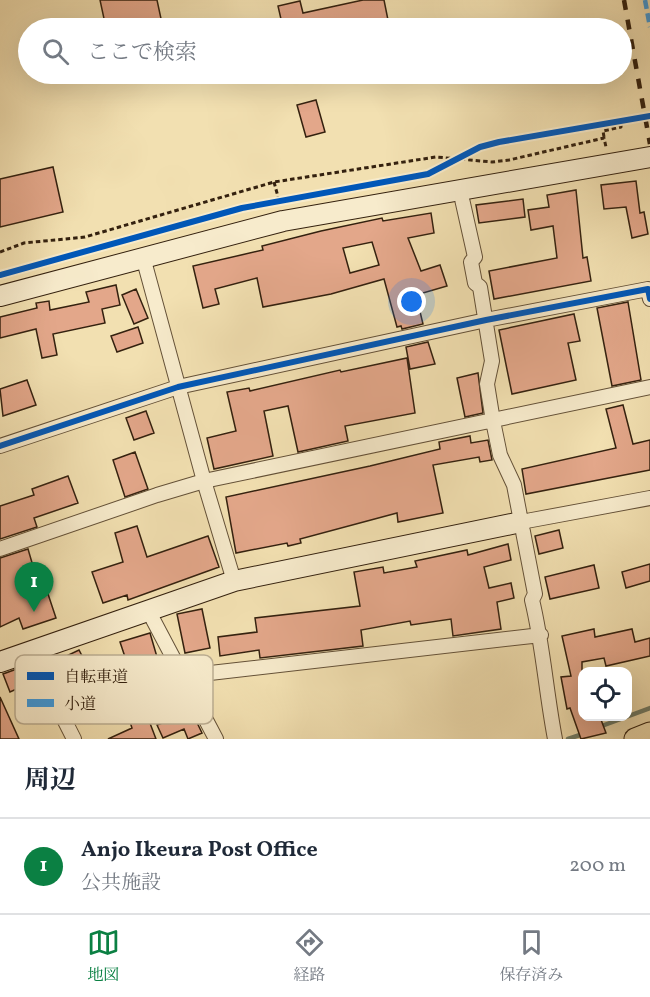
<!DOCTYPE html>
<html lang="ja">
<head>
<meta charset="utf-8">
<style>
	:root { --surface:#fff; --page:#f6f6f7; --text:#1f2937; --muted:#747a83; --line:#e0e1e3; --accent:#0b8043 }
	body { margin:0; font-family:Vollkorn,"Noto Serif JP",serif; background:var(--page); color:var(--text) }
	.controls { position:absolute; right:18px; bottom:18px; display:grid; overflow:hidden; border-radius:12px; box-shadow:0 6px 24px #0002 }
	.controls button { width:54px; height:54px; display:grid; place-items:center; padding:0; border:0; border-bottom:2px solid var(--line); background:var(--surface); color:var(--text); font:30px sans-serif }
	.you { position:absolute; left:412px; top:302px; width:21px; height:21px; margin:-15px; border:4px solid #fff; border-radius:50%; background:#1a73e8; box-shadow:0 0 0 9px #1a73e833 }
	.badge { display:grid; place-items:center; width:39px; height:39px; border-radius:50%; background:var(--accent); color:#fff; font-size:20px; font-weight:700 }
	.pin { position:absolute; translate:-50% -50px; filter:drop-shadow(0 2px 3px #0008) }
	.pin::after { content:''; position:absolute; top:32px; width:21px; height:18px; background:inherit; clip-path:polygon(0 0,100% 0,50% 100%) }
	.list { margin:0; padding:0; list-style:none }
	h2 { display:flex; justify-content:space-between; align-items:center; height:78px; margin:0; padding:0 24px; font-size:26px }
	h2 small { font-size:20px; font-weight:400; color:var(--muted) }
	.list li { display:grid; grid-template-columns:39px 1fr auto; gap:18px; align-items:center; box-sizing:border-box; height:96px; padding:0 24px; border-top:2px solid var(--line) }
	.list b { display:block; font-size:22px; white-space:nowrap }
	.list p { margin:0; font-size:20px; white-space:nowrap; color:var(--muted) }
	.list em { font-size:20px; font-style:normal; color:var(--muted) }
	.icon { flex:none; width:33px; height:33px; fill:none; stroke:currentColor; stroke-width:2; stroke-linecap:round; stroke-linejoin:round }
	.map { position:relative; flex:none; width:650px; height:739px; overflow:hidden }
	.search { position:absolute; background:var(--surface); box-shadow:0 6px 24px #0002; left:18px; right:18px; top:18px; height:66px; display:flex; align-items:center; gap:15px; box-sizing:border-box; padding:0 21px; border-radius:33px; color:var(--muted); font-size:22px }
	.sheet { height:174px; background:var(--surface) }
	nav { display:flex; justify-content:space-around; align-items:center; box-sizing:border-box; height:84px; border-top:2px solid var(--line); background:var(--surface); font-size:16px; color:var(--muted) }
	nav a { display:grid; justify-items:center; gap:3px }
	nav .on { color:var(--accent) }
	.map>svg:first-child { display:block }
	.lines { fill:none; stroke-linecap:round; stroke-linejoin:round }
	.stream { stroke:#727f6a; stroke-width:4.5 }
	.building { fill:#e3a78a; stroke:#34210f; stroke-width:1.5; fill-rule:evenodd }
	.street-casing { stroke:#645138; stroke-width:16 }
	.secondary-casing { stroke:#34210f; stroke-width:22 }
	.primary-casing { stroke:#34210f; stroke-width:23 }
	.path { stroke:#34210f; stroke-width:3; stroke-dasharray:4.5 3; stroke-linecap:butt }
	.street { stroke:#f7ebcc; stroke-width:14 }
	.secondary { stroke:#f7ebcc; stroke-width:20 }
	.primary { stroke:#f2e0b1; stroke-width:21 }
	.rail { stroke:#34210f; stroke-width:4.5; stroke-dasharray:10 10; stroke-linecap:butt }
	.quiet { stroke:#3e9bde; stroke-width:4.5; stroke-dasharray:9 4.5; stroke-linecap:butt }
	.cycleway-casing { stroke:#f7ebcc; stroke-width:10 }
	.cycleway { stroke:#0057b8; stroke-width:6 }
	.key { fill:#f7ebcc; stroke:#bcae93; stroke-width:1.5 }
	.key-label { font-size:16px; fill:#34210f }
</style>
</head>
<body>
<div class="map">
<svg width="650" height="739" viewBox="0 0 650 739">
	<rect width="100%" height="100%" fill="#f2e0b1"/>
	<filter id="stains"><feTurbulence type="fractalNoise" baseFrequency=".00333" numOctaves="4"/><feColorMatrix values="0 0 0 0 .2 0 0 0 0 .09 0 0 0 0 .02 0 0 0 .5 -.17"/></filter>
	<radialGradient id="worn" r=".72"><stop offset=".6" stop-color="#630" stop-opacity="0"/><stop offset="1" stop-color="#630" stop-opacity=".3"/></radialGradient>
	<g class="lines">
		<!-- stream -->
		<path class="stream" d="M599 727 650 708
			M568 739 583 734"/>
	</g>
	<!-- building -->
	<path class="building" d="M100 0H157L163 28H106Z
		M363 0H384L389 25 371 28H283L278 6 300 1 303 13Z
		M316 100 325 132 306 137 297 105Z
		M53 167 63 212 0 227V179Z
		M636 181 640 213 644 212 648 234 632 238 626 207 604 209 601 185Z
		M576 190 583 258 587 257 591 281 494 299 489 271 557 258 553 226 531 230 528 210 549 207 547 195Z
		M523 199 525 217 479 223 476 205Z
		M431 213 434 233 408 238 421 271 440 265 447 286 416 295 423 324 402 329 401 326 397 327 384 279 331 294 263 307 257 278 215 289 219 304 203 308 193 266 263 250 262 246 321 231 382 218 383 221ZM372 242 379 265 350 273 343 248Z
		M116 285 120 305 102 309 105 323 53 334 57 355 42 358 36 329 0 338V317L37 308 36 303 49 301 50 310 89 302 86 292Z
		M136 289 148 318 134 324 122 295Z
		M628 302 641 380 612 386 597 308Z
		M574 314 580 341 568 343 576 380 512 394 499 330Z
		M138 327 143 343 117 352 111 336Z
		M428 342 435 364 410 369 406 347Z
		M407 358 415 413 345 426 348 441 298 452 288 406 264 411 273 456 214 469 207 438 236 431 227 392 249 388 250 391 340 370 341 372Z
		M478 373 483 413 465 417 457 378Z
		M27 380 36 405 3 416 0 389Z
		M623 405 633 444 650 440V470L526 494 522 469 616 448 606 409Z
		M146 411 154 433 134 440 126 418Z
		M470 436 471 443 488 440 492 460 480 462 479 457 433 465 443 513 398 522 397 513 300 539 301 543 288 546 287 543 236 553 226 497 370 466 440 449 439 442Z
		M135 452 148 489 125 497 113 460Z
		M68 476 78 503 34 518 37 527 0 539V506L34 495 32 489Z
		M137 526 147 557 208 536 219 567 128 600 127 595 103 603 92 572 123 562 115 533Z
		M559 530 563 548 539 554 535 536Z
		M508 544 511 560 484 567 489 588 511 583 514 598 497 602 501 629 453 636 451 619 411 625 410 621 361 630 363 646 260 658 259 650 220 656 218 637 257 632 255 618 360 606 354 572 383 567 384 573 417 567 415 561 467 550 468 555Z
		M28 549 40 590 46 588 56 618 23 629 19 618 0 627V558Z
		M650 564V581L626 588 622 572Z
		M594 565 599 588 550 599 545 577Z
		M202 609 210 648 185 653 177 614Z
		M594 629 595 637 632 629 635 642 650 638V656L606 666 604 658 582 662V717H600L606 733 581 739 570 708 567 709 561 677 571 676 562 636Z
		M150 633 164 681 137 689 156 739H108L132 728 122 698 88 715 60 659 79 650 96 683 128 666 120 642Z
		M25 666 32 682 10 692 3 674Z
		M0 697 19 739H0Z
		M189 706 202 733 188 739 184 729 163 738 157 725 178 717 176 713Z"/>
	<g class="lines">
		<defs>
			<path id="street" d="M460 190 475 257 471 262 475 283 480 287 492 361 487 384 493 421 500 455 514 485 535 594 532 600C543 645 546 692 555 739
				M143 257 204 481 234 581
				M0 446 178 387 486 320 648 289 650 299
				M521 522 650 498
				M0 549 157 495 204 481 650 387
				M149 612 216 739
				M30 652 74 739
				M184 676 541 635"/>
			<path id="secondary" d="M0 296 283 221 650 157
				M0 662 234 581 521 522"/>
			<path id="primary" d="M635 739 650 733"/>
		</defs>
		<!-- street casing -->
		<use href="#street" class="street-casing"/>
		<!-- secondary casing -->
		<use href="#secondary" class="secondary-casing"/>
		<!-- primary casing -->
		<use href="#primary" class="primary-casing"/>
		<!-- path -->
		<path class="path" d="M604 137 603 131 621 127V121
			M274 182 280 204
			M0 252 24 243 85 237 274 182 436 157 492 162 509 160 604 138 606 147"/>
		<!-- street -->
		<use href="#street" class="street"/>
		<!-- secondary -->
		<use href="#secondary" class="secondary"/>
		<!-- primary -->
		<use href="#primary" class="primary"/>
		<!-- rail -->
		<path class="rail" d="M624 0 650 144"/>
		<!-- quiet -->
		<path class="quiet" d="M645 0 650 27"/>
		<defs>
			<path id="cycleway" d="M0 275 242 208 428 174 480 147 499 142 650 116
				M0 446 178 387 486 320 648 289 650 299"/>
		</defs>
		<!-- cycleway casing -->
		<use href="#cycleway" class="cycleway-casing"/>
		<!-- cycleway -->
		<use href="#cycleway" class="cycleway"/>
	</g>
	<!-- legend -->
	<rect x="15" y="655" width="198" height="69" rx="9" class="key"/>
	<rect x="27" y="672" width="27" height="8" fill="#0057b8"/>
	<rect x="27" y="699" width="27" height="8" fill="#3e9bde"/>
	<g class="key-label">
		<text x="64" y="682">自転車道</text>
		<text x="64" y="709">小道</text>
	</g>
	<rect width="100%" height="100%" filter="url(#stains)"/>
	<rect width="100%" height="100%" fill="url(#worn)"/>
</svg>
<div class="controls">
<button><svg class="icon" aria-label="locate" viewBox="0 0 24 24"><circle cx="12" cy="12" r="6"/><path d="M12 2v4M12 18v4M2 12h4M18 12h4"/></svg></button>
</div>
<div class="you"></div>
<div class="pin badge" style="left:34px;top:612px">1</div>
<div class="search"><svg class="icon" aria-label="search" viewBox="0 0 24 24"><circle cx="10" cy="10" r="6"/><path d="M15 15l6 6"/></svg>ここで検索</div>
</div>
<section class="sheet">
<h2>周辺<small></small></h2>
<ul class="list">
<li><span class="badge">1</span><div><b>Anjo Ikeura Post Office</b><p>公共施設</p></div><em>200 m</em></li>
</ul>
</section>
<nav>
<a class="on"><svg class="icon" aria-label="map" viewBox="0 0 24 24"><path d="M3 6l6-2 6 2 6-2v14l-6 2-6-2-6 2zM9 4v14M15 6v14"/></svg>地図</a>
<a><svg class="icon" aria-label="directions" viewBox="0 0 24 24"><path d="M12 3l9 9-9 9-9-9zM9 14v-3h6M13 9l2 2-2 2"/></svg>経路</a>
<a><svg class="icon" aria-label="saved" viewBox="0 0 24 24"><path d="M7 4h10v16l-5-4-5 4z"/></svg>保存済み</a>
</nav>
</body>
</html>
